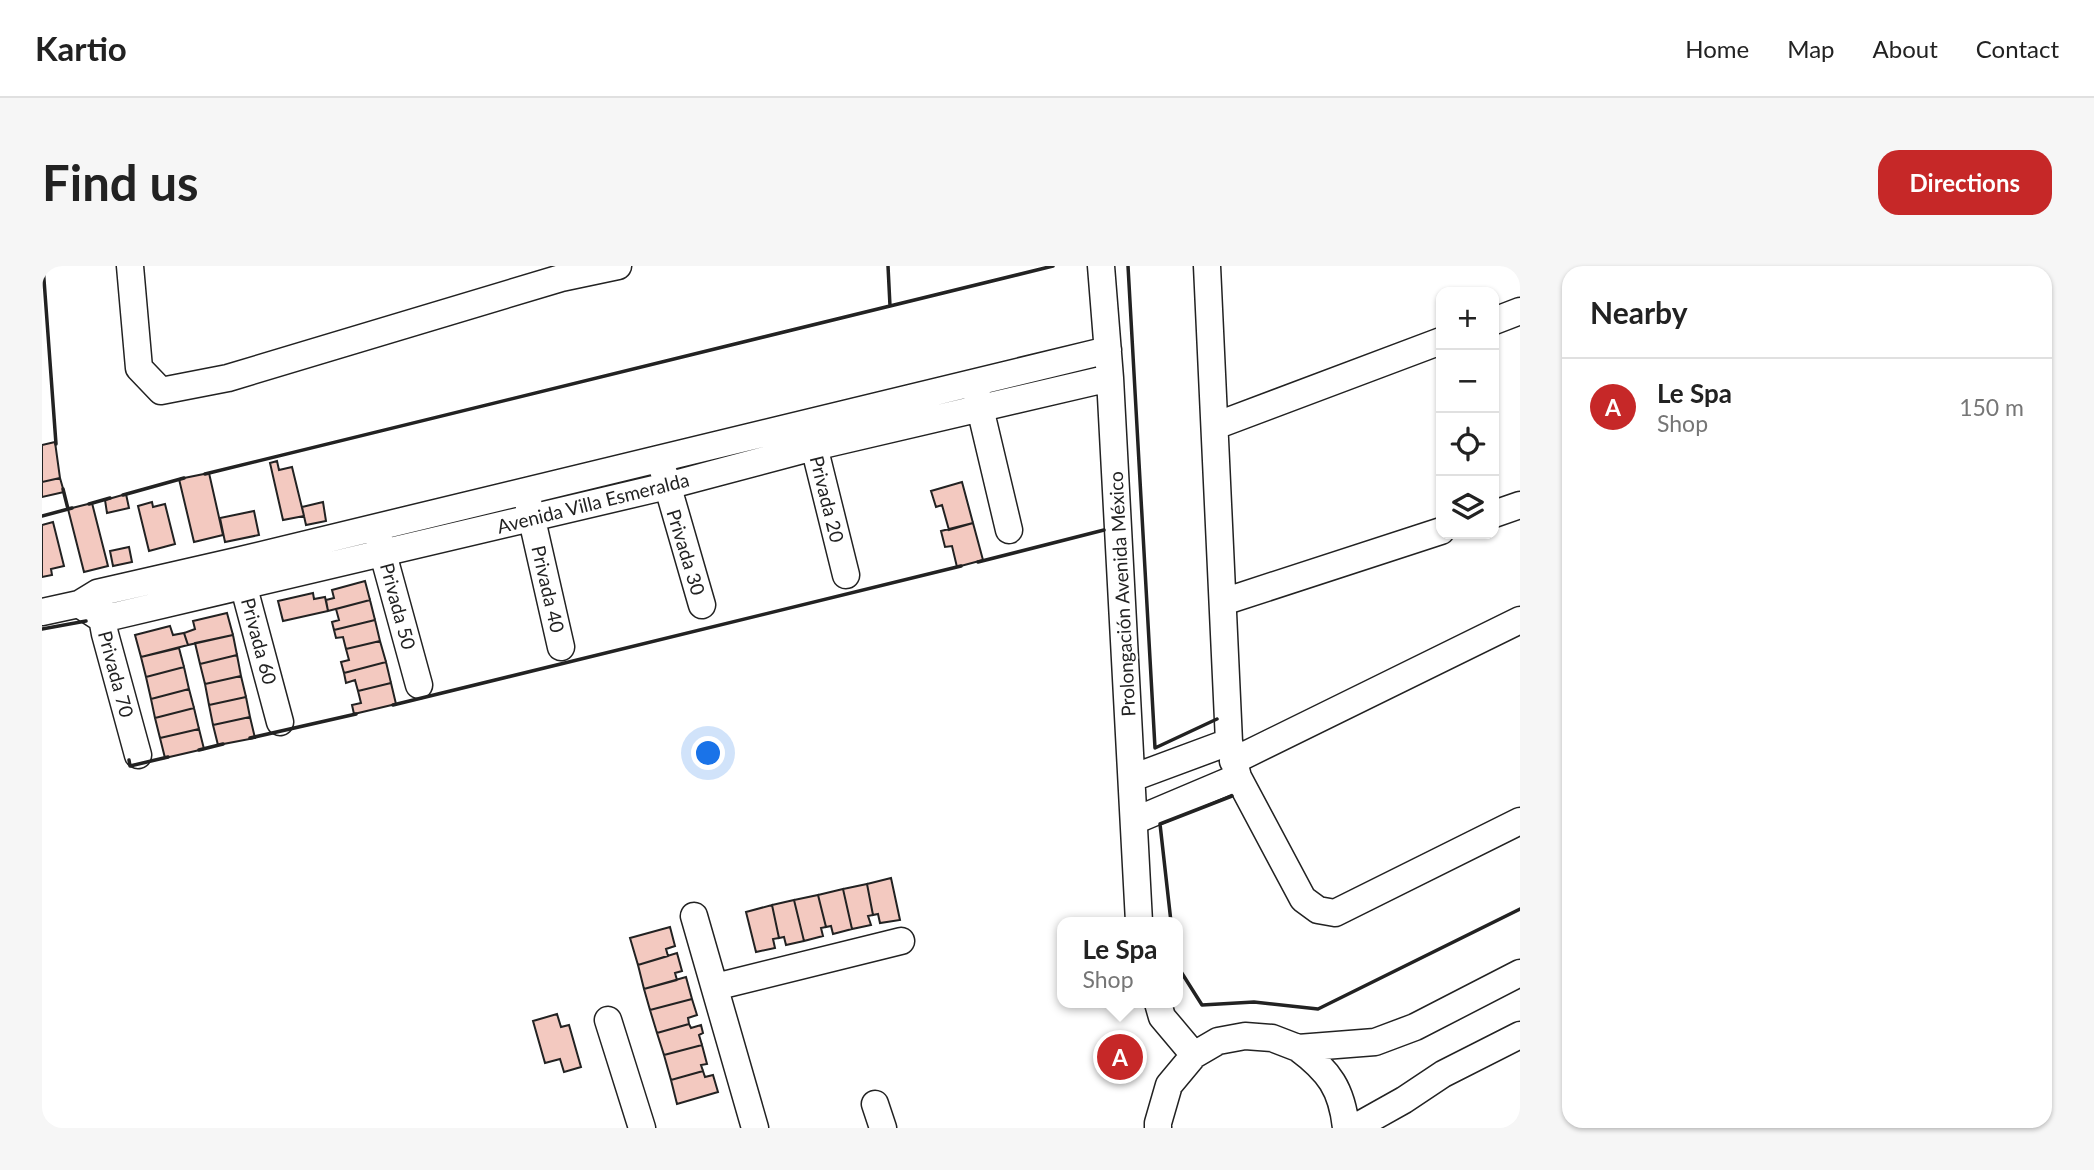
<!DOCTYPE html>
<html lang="en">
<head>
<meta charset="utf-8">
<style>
	:root { --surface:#fff; --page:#f6f6f6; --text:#222; --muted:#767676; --line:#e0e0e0; --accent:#c62828 }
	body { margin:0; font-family:Lato,sans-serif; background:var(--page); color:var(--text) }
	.controls { position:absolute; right:21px; top:21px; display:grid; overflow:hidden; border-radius:14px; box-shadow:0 2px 5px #0004 }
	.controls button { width:63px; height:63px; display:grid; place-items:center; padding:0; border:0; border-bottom:2px solid var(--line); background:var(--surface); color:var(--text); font:35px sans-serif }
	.you { position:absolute; left:667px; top:488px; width:24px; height:24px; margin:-18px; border:5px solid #fff; border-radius:50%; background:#1a73e8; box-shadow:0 0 0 10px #1a73e833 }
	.badge { display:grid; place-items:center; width:46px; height:46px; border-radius:50%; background:var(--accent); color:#fff; font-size:23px; font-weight:700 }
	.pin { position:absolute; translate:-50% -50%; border:4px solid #fff; box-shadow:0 2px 7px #0006 }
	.popup { position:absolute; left:1015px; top:651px; width:126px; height:91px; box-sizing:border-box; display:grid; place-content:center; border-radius:14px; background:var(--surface); filter:drop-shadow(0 2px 5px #0005); font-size:23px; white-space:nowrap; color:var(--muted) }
	.popup b { font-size:26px; color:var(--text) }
	.popup::after { content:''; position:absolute; left:50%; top:100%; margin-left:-14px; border:14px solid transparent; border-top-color:var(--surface) }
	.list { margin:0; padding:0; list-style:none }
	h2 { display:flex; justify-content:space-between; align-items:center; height:91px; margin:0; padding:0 28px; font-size:30px }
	h2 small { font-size:23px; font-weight:400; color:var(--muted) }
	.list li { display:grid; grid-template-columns:46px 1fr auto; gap:21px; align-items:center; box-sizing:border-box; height:98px; padding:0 28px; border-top:2px solid var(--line) }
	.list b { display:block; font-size:26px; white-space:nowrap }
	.list p { margin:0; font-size:23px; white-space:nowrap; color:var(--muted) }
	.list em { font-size:23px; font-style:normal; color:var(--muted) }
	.icon { flex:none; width:38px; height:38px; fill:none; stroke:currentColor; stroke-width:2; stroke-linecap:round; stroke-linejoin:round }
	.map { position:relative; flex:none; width:1478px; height:862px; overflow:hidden; border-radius:21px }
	header { display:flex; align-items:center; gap:42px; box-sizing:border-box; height:98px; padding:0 35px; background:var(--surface); border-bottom:2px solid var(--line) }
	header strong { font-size:33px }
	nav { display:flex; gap:38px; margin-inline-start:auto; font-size:24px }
	.intro { display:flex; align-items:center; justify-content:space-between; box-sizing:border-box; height:168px; padding:0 42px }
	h1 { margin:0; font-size:49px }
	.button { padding:18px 32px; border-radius:21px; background:var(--accent); color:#fff; font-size:24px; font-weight:700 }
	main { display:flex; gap:42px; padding:0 42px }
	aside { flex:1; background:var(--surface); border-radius:21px; box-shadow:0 2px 5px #0004 }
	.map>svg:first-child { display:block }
	.building { fill:#f3c9c0; stroke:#222; stroke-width:2 }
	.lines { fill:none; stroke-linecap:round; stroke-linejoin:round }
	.minor-casing { stroke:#222; stroke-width:29 }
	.minor { stroke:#fff; stroke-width:26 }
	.wall { stroke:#222; stroke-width:3.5 }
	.labels { text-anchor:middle; stroke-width:5; stroke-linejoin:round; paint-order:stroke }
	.street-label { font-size:19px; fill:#222; stroke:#fff }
</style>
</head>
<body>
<header>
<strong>Kartio</strong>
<nav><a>Home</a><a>Map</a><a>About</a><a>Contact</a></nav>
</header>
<div class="intro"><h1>Find us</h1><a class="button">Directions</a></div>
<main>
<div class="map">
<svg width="1478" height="862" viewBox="0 0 1478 862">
	<rect width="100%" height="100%" fill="#fff"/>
	<!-- building -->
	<path class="building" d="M13 176 18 212 0 216V179Z
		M235 195 237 204 250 201 262 250 241 254 228 197Z
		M167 207 181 269 152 276 137 213Z
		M18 212 22 226 0 231V216Z
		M920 216 931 257 907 264 900 239 894 241 889 225Z
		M84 228 87 242 65 247 63 234Z
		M110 236 111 241 123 238 133 278 107 285 96 240Z
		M281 236 284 255 264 259 260 241Z
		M50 237 66 300 42 306 26 243Z
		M212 245 217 269 183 276 178 252Z
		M11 256 22 300 9 303 10 309 0 311V259Z
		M931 257 941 294 915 301 910 280 903 281 899 265Z
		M87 281 90 296 71 300 68 285Z
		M323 315 328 334 286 345 284 334 292 332 290 324Z
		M271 327 272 333 283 331 286 345 241 355 236 335Z
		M328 334 333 354 292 364 290 356 297 354 294 343Z
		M185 347 191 369 146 379 142 367 153 363 151 355Z
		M333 354 338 375 304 383 301 371 294 372 292 364Z
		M128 360 131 369 142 367 146 379 99 391 93 369Z
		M191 369 195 389 158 398 153 377Z
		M338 375 344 396 302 407 299 396 307 394 304 383Z
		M137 382 142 401 104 411 99 391Z
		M195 389 199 410 163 418 158 398Z
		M344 396 349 417 316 425 313 414 304 417 302 407Z
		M142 401 147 423 109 433 104 411Z
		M199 410 204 431 167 439 163 418Z
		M349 417 354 438 312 448 310 439 319 437 316 425Z
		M147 423 152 442 113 452 109 433Z
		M204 431 208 451 171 459 167 439Z
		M152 442 157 463 118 472 113 452Z
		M208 451 213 472 176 479 171 459Z
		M157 463 162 483 123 492 118 472Z
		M849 612 858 654 838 657 836 648 831 649 825 618Z
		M825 618 831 649 826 650 829 659 810 663 801 623Z
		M801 623 810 663 791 668 789 660 784 661 776 629Z
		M776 629 784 661 779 662 781 670 762 675 752 634Z
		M752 634 762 675 744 679 742 671 737 672 730 639Z
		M730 639 737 672 731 673 733 682 714 686 704 646Z
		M628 661 633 680 624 683 626 690 596 699 588 672Z
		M635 687 640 705 633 707 635 714 602 723 596 699Z
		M644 711 650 733 608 744 602 723Z
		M650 733 655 749 646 752 647 758 615 767 608 744Z
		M515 748 519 761 527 759 539 801 522 806 518 793 503 797 491 755Z
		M647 758 649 762 659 759 661 767 657 769 660 779 622 789 615 767Z
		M660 779 665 798 659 799 661 805 629 814 622 789Z
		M661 805 663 811 671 809 676 826 635 838 629 814Z"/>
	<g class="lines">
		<defs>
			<path id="minor" d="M88 0 97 102 119 125 186 112 519 12 576 0
				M1059 0 1068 112 1097 656
				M1165 0 1187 476 1196 511 1261 633 1276 644 1293 647 1478 555
				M1452 55 1478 45
				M934 125 967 264
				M1173 160 1399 75
				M768 164 804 309
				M621 204 660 339
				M486 236 519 381
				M1452 248 1478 239
				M337 273 377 419
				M197 303 238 456
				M57 336 63 368 96 489
				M1181 336 1399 265
				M37 338 60 353 625 220 772 181 1068 112
				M0 346 37 338 55 327 195 295 1066 84
				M1191 495 1478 354
				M1090 512 1187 476
				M1092 555 1196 511
				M652 650 713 862
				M673 721 859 675
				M1116 737 1120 751 1152 789
				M566 754 600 862
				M1256 782C1287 805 1300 823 1304 862
				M833 838 841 862
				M1116 862V857L1127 819 1152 789 1176 775 1203 770 1230 772 1256 782 1333 776 1373 761 1478 707
				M1312 862 1362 834 1401 808 1478 769"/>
		</defs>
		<!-- minor casing -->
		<use href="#minor" class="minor-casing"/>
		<!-- minor -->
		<use href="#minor" class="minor"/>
		<!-- wall -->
		<path class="wall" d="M1 0 14 178
			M846 0 848 40
			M1086 0 1113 482 1175 453
			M163 208 1011 0
			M21 223 26 243
			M81 229 142 212
			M47 238 68 232
			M0 250 30 242
			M936 296 1062 264
			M0 363 44 355
			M351 439 919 300
			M208 472 314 448
			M157 484 181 478
			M87 494 88 500 126 491
			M1129 656 1118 558 1190 530
			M1136 701 1160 739 1212 736 1276 743 1478 643"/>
	</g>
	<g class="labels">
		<!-- street labels -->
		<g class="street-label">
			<text transform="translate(785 233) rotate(76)" y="7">Privada 20</text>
			<text transform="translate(551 237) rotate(-14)" y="7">Avenida Villa Esmeralda</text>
			<text transform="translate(644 286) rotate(73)" y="7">Privada 30</text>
			<text transform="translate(506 323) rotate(77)" y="7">Privada 40</text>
			<text transform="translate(1080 328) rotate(-93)" y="7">Prolongación Avenida México</text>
			<text transform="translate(356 340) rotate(75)" y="7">Privada 50</text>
			<text transform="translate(217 375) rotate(75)" y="7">Privada 60</text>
			<text transform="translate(74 408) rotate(75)" y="7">Privada 70</text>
		</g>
	</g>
</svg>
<div class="controls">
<button>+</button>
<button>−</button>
<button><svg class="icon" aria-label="locate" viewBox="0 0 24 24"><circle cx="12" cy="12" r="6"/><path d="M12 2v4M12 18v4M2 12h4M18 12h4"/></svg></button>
<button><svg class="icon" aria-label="layers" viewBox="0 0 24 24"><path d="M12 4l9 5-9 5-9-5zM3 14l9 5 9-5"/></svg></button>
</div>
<div class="you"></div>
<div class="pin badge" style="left:1078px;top:791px">A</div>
<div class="popup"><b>Le Spa</b>Shop</div>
</div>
<aside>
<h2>Nearby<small></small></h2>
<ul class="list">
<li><span class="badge">A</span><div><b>Le Spa</b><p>Shop</p></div><em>150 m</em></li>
</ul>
</aside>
</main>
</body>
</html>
